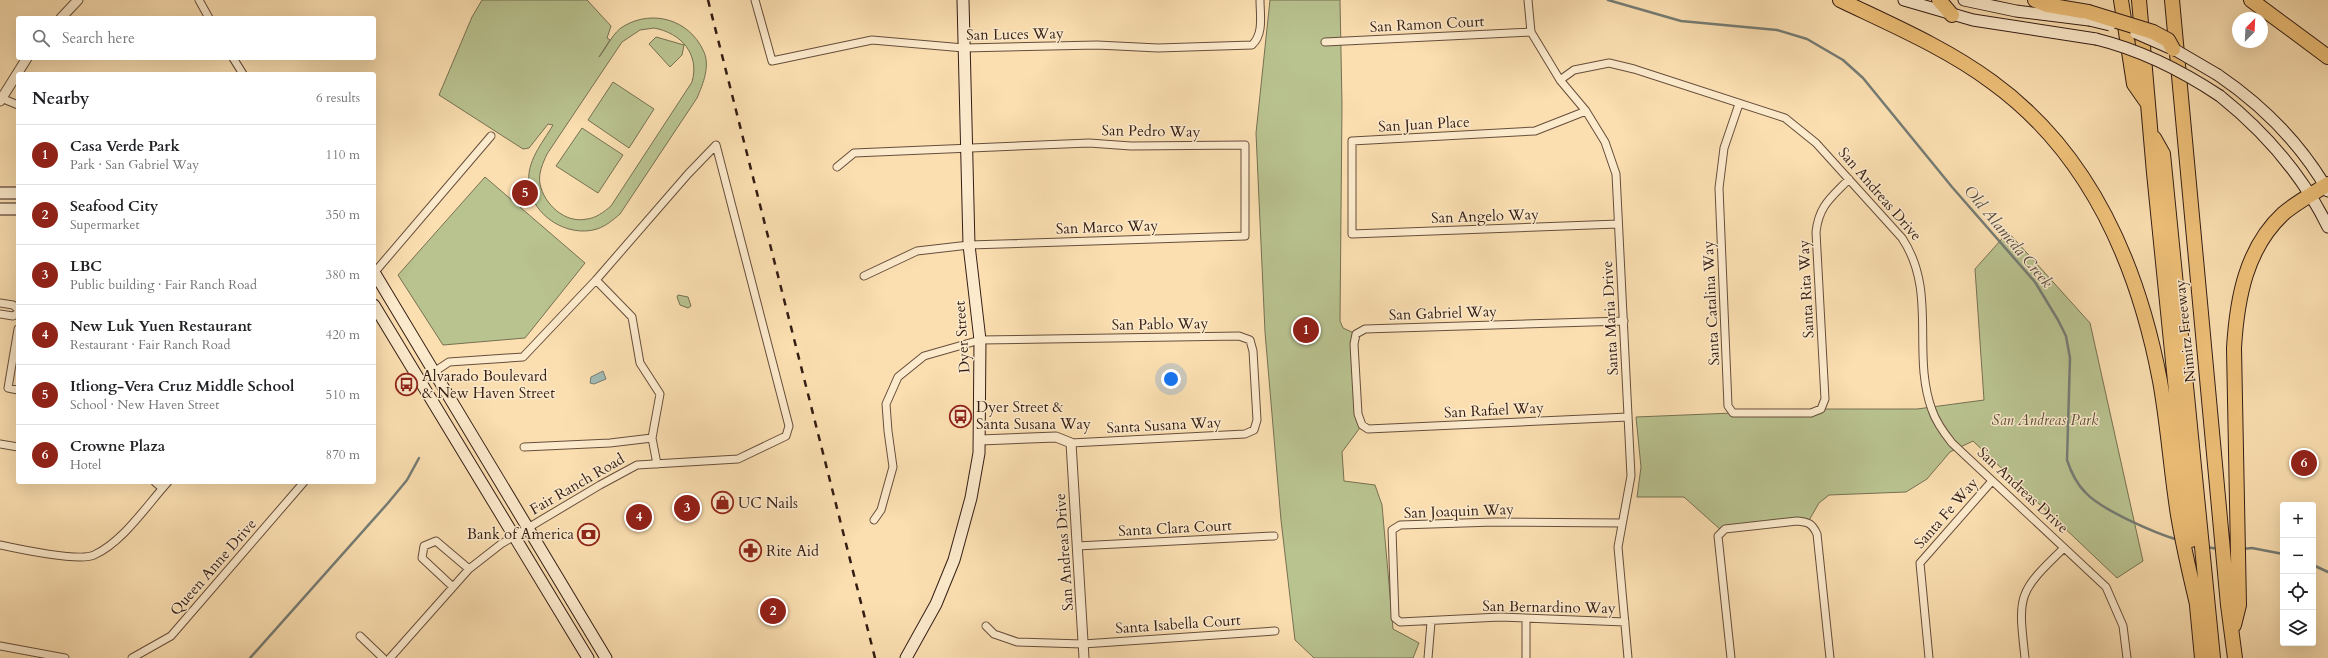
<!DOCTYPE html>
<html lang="en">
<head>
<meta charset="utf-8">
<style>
	:root { --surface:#fff; --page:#f6f6f6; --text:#202124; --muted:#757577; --line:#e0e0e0; --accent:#8f2418 }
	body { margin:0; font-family:Cardo,serif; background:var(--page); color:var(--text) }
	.controls { position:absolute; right:12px; bottom:12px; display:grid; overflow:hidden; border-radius:4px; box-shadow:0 4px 16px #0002 }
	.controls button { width:36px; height:36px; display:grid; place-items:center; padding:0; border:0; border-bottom:1px solid var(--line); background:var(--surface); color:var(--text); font:20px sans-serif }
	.compass { position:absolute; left:2232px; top:12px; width:36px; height:36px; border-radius:50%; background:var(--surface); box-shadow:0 4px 16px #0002; rotate:24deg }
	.you { position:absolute; left:1171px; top:379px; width:14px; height:14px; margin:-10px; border:3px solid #fff; border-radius:50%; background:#1a73e8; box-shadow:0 0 0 6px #1a73e833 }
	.badge { display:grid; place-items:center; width:26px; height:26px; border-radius:50%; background:var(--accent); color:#fff; font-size:13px; font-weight:700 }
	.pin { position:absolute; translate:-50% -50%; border:2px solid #fff; box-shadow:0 1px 4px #0006 }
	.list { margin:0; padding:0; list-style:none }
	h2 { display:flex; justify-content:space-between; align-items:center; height:52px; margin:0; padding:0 16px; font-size:17px }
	h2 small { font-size:13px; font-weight:400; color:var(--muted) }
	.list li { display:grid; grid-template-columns:26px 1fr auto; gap:12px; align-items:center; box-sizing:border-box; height:60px; padding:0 16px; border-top:1px solid var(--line) }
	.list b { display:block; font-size:15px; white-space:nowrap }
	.list p { margin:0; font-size:13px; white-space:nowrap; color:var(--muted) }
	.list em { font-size:13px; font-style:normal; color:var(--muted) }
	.icon { flex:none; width:22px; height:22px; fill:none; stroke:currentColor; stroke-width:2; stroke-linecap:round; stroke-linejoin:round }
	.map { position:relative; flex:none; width:2328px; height:658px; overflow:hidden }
	.search { position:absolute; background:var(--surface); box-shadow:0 4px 16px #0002; left:16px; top:16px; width:360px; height:44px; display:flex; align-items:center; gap:10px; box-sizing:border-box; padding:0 14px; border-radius:4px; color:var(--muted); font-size:15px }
	.panel { position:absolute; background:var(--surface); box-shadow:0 4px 16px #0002; left:16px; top:72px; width:360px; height:412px; border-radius:4px }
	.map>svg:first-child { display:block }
	.green { fill:#b9c390; stroke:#767052; fill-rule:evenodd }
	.water { fill:#a1bbb5; stroke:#757c75 }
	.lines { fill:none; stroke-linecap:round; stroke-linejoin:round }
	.stream { stroke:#757c75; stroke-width:2.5 }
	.minor-casing { stroke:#664e3b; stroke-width:9 }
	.tertiary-casing { stroke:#664e3b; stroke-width:11 }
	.secondary-casing { stroke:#341d14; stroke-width:13 }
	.motorway-casing { stroke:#341d14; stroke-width:16 }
	.minor { stroke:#fceacc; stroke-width:7 }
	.tertiary { stroke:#fceacc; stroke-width:9 }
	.secondary { stroke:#fceacc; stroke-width:11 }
	.motorway { stroke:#eec078; stroke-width:14 }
	.rail { stroke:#341d14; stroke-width:2.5; stroke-dasharray:7 7; stroke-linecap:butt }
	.secondary-bridge-casing { stroke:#341d14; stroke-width:13; stroke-linecap:butt }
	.motorway-bridge-casing { stroke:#341d14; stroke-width:16; stroke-linecap:butt }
	.secondary-bridge { stroke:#fceacc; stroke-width:11 }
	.motorway-bridge { stroke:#eec078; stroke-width:14 }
	.labels { text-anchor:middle; stroke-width:3; stroke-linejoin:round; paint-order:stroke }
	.street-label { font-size:15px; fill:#341d14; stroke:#fceacc }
	.poi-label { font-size:15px; fill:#341d14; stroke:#fceacc; text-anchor:start }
	.park-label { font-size:15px; font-style:italic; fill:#5c4f39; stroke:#fceacc }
	.water-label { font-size:16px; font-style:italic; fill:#554c44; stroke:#fceacc }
</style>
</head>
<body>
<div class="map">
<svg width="2328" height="658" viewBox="0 0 2328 658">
	<rect width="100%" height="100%" fill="#fbdfb1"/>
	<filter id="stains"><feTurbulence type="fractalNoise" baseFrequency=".005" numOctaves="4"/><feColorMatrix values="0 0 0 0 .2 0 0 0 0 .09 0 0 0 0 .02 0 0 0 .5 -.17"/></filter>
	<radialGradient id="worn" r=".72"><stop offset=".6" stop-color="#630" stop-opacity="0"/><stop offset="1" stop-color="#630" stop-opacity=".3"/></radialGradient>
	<!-- green -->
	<path class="green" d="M482 0H587L611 26 607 38 610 40 599 57C607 47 613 32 624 26 653 9 689 20 703 50 711 65 703 84 697 98L620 214C613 220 606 226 597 229 568 238 532 216 529 185 526 161 542 144 553 125L548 124 529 148 523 149 439 95 472 17ZM654 28C681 33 700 54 692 82L611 206C604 212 596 218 587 219 565 224 544 204 540 184 538 173 543 163 547 154L622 42 640 30Z
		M1270 0H1340L1342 105 1340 321 1343 328 1356 334 1362 425 1342 452 1344 481 1375 485 1382 505 1393 629 1419 643 1413 658H1314L1295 640 1281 520 1265 332 1256 133Z
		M656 37 684 45 682 55 670 67 649 44Z
		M613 82 654 109 629 148 588 120Z
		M582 128 623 155 598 193 556 166Z
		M485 177 585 263 525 338 443 345 398 275Z
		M2008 232 2090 323 2143 561 2117 578 1973 441 1950 452 1927 479 1906 492 1829 495 1819 503 1808 522 1722 531 1684 497H1637L1641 467 1636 417 1733 413 1741 415 1821 409H1917L1984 400 1975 269Z
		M678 295 688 297 691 306 688 308 680 305 677 297Z"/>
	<!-- water -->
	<path class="water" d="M603 371 606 379 594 384 590 383 591 377Z"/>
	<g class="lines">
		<!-- stream -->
		<path class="stream" d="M1608 0 1681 21 1777 30 1807 39 1843 60 1863 78 1952 187 2035 282 2058 320 2066 336 2070 358 2067 460C2071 472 2076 483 2085 492 2101 510 2155 533 2178 540
			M2206 547 2219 549
			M2242 549 2252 548 2283 554
			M2313 565 2328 572
			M250 658 388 503 407 480 419 458"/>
		<defs>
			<path id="minor" d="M199 0 209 18
				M755 0 772 61 872 40 964 48 1097 45 1158 48 1252 45C1264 34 1260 15 1260 0
				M1528 0 1531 32 1560 80 1586 111 1605 142 1616 174 1631 476 1618 547 1628 658
				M1325 42 1531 32
				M233 58 243 74
				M1560 80 1574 70 1609 63 1634 69 1785 118 1816 143 1902 238C1938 292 1911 353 1932 410 1936 422 1944 433 1952 443L2106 587 2123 626 2127 658
				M1 98 18 105
				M1739 104 1724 148 1719 188 1728 406 1733 413H1811L1821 409 1825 399 1816 232C1819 205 1832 197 1849 179
				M1586 111 1535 131 1352 141V234L1618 224
				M837 167 854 153 1089 143 1131 146 1245 145V236L969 245 917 251 864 276
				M374 273 491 136
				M0 303 13 305 18 309
				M0 314 13 316 18 313
				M1624 321 1365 329 1356 334 1354 344 1358 414 1362 425 1368 429 1628 417
				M18 329 8 388 18 390
				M652 438 657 464
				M0 444 18 447
				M524 447 610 443 652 438 660 394 640 363 632 317 596 280
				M155 482 162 488
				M874 520 881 510 893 467 888 431 886 404 898 377 924 356 980 340 1239 336 1250 340 1253 351 1257 420 1254 430 1245 434 1071 443
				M1622 523 1495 522 1400 525 1392 530 1395 618 1400 622 1500 617 1625 622
				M0 545C18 549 80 562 94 555 123 542 147 505 168 482
				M1077 546 1274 536
				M453 587 422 558 424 546 436 541 469 569
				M1526 619V658
				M986 626 994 634 1017 642 1083 644 1275 631
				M360 636 383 658
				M0 646 65 658
				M132 658 171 636 304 482
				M390 658 469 569 501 544 600 485 637 465 738 459 786 436 789 426 716 145 688 174 596 280 523 357 449 362 434 372
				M1428 658 1431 622
				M1731 658 1718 536 1725 529 1797 521C1808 522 1812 523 1817 534L1830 658
				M1929 658 1920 563 1992 481
				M2025 658C2018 595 2017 593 2064 548"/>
			<path id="tertiary" d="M61 18 78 0
				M0 101 27 58
				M980 440 1056 437 1071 443 1084 658"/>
			<path id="secondary" d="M1904 0 1973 20 2096 39
				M1964 0 2016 11 2089 20
				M2218 75C2262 105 2301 144 2328 191
				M2220 96C2265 132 2302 174 2328 227
				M0 193H18
				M0 209H18
				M374 272 606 658
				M374 305 588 658
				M906 658 936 604 954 560 971 498 979 453 980 340 969 245 963 0"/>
			<path id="motorway" d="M1840 0C1892 25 1946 48 1992 82 2090 153 2138 265 2160 381 2168 425 2171 471 2178 515 2183 545 2190 575 2197 604
				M1939 0 1952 15
				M2035 0 2047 5 2088 12
				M2121 0 2134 84 2148 104
				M2139 0 2154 173 2191 540
				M2172 0 2228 605 2235 658
				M2251 0 2328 57
				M2154 138 2163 154 2213 658
				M2196 595 2202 658
				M2234 625 2239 605 2234 348C2237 298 2246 248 2284 213 2297 202 2314 193 2328 184"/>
		</defs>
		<!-- minor casing -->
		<use href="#minor" class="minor-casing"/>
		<!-- tertiary casing -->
		<use href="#tertiary" class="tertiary-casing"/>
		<!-- secondary casing -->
		<use href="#secondary" class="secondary-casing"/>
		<!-- motorway casing -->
		<use href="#motorway" class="motorway-casing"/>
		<!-- minor -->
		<use href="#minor" class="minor"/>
		<!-- tertiary -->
		<use href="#tertiary" class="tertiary"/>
		<!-- secondary -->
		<use href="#secondary" class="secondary"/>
		<!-- motorway -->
		<use href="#motorway" class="motorway"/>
		<!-- rail -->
		<path class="rail" d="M708 0 875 658"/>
		<defs>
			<path id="secondary-bridge" d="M2089 20 2110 25
				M2136 33 2177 51 2218 75
				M2096 39C2141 50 2181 70 2220 96"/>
			<path id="motorway-bridge" d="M2088 12 2153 32 2168 40 2173 49"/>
		</defs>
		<!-- secondary-bridge casing -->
		<use href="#secondary-bridge" class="secondary-bridge-casing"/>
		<!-- motorway-bridge casing -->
		<use href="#motorway-bridge" class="motorway-bridge-casing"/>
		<!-- secondary-bridge -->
		<use href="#secondary-bridge" class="secondary-bridge"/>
		<!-- motorway-bridge -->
		<use href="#motorway-bridge" class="motorway-bridge"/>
	</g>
	<!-- icons -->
	<defs>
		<symbol id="bus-ring" viewBox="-11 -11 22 22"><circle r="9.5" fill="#fceacc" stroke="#8f2418" stroke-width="1.5"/><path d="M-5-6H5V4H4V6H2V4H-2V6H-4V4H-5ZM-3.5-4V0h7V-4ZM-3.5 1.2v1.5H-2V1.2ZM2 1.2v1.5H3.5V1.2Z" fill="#8f2418"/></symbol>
		<symbol id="shop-ring" viewBox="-11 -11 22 22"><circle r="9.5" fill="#fceacc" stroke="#8f2418" stroke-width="1.5"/><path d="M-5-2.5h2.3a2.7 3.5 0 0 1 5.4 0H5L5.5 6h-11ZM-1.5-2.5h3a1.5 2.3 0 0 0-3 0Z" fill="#8f2418"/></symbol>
		<symbol id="bank-ring" viewBox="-11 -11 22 22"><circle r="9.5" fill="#fceacc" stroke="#8f2418" stroke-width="1.5"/><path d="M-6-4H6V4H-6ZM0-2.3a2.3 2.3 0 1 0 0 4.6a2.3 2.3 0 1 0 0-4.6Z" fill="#8f2418"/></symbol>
		<symbol id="pharmacy-ring" viewBox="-11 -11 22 22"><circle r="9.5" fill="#fceacc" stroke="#8f2418" stroke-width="1.5"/><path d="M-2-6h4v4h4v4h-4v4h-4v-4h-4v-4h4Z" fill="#8f2418"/></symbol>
	</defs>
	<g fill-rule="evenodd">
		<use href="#bus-ring" x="394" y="372" width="25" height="25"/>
		<use href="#bus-ring" x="948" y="404" width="25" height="25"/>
		<use href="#shop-ring" x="710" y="490" width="25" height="25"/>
		<use href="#bank-ring" x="576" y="522" width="25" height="25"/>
		<use href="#pharmacy-ring" x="738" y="538" width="25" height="25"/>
	</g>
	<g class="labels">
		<!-- street labels -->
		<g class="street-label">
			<text transform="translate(1427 24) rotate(-3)" y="5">San Ramon Court</text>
			<text transform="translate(1015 34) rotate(-1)" y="5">San Luces Way</text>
			<text transform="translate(1424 124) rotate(-3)" y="5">San Juan Place</text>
			<text transform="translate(1151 131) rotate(1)" y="5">San Pedro Way</text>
			<text transform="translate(1880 194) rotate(49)" y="5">San Andreas Drive</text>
			<text transform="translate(1485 216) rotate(-2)" y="5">San Angelo Way</text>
			<text transform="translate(1107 227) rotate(-2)" y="5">San Marco Way</text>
			<text transform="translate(1806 289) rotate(-93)" y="5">Santa Rita Way</text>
			<text transform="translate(1711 303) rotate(-93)" y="5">Santa Catalina Way</text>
			<text transform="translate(1443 313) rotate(-2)" y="5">San Gabriel Way</text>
			<text transform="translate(1610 318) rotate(-93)" y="5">Santa Maria Drive</text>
			<text transform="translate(1160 324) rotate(-1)" y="5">San Pablo Way</text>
			<text transform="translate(2185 331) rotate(-96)" y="5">Nimitz Freeway</text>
			<text transform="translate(962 337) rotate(-94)" y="5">Dyer Street</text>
			<text transform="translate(1494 410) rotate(-3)" y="5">San Rafael Way</text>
			<text transform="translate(1164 425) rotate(-3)" y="5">Santa Susana Way</text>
			<text transform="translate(577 484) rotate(-30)" y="5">Fair Ranch Road</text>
			<text transform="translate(2023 490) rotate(43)" y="5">San Andreas Drive</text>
			<text transform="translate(1459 511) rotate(-2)" y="5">San Joaquin Way</text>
			<text transform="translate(1946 513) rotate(-49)" y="5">Santa Fe Way</text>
			<text transform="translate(1175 528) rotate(-3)" y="5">Santa Clara Court</text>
			<text transform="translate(1064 552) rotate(-94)" y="5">San Andreas Drive</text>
			<text transform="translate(213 567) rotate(-49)" y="5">Queen Anne Drive</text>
			<text transform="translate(1549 607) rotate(1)" y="5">San Bernardino Way</text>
			<text transform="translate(1178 624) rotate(-4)" y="5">Santa Isabella Court</text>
		</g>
		<!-- poi labels -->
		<g class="poi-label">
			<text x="422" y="381">Alvarado Boulevard<tspan x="422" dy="17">&amp; New Haven Street</tspan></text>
			<text x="976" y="412">Dyer Street &amp;<tspan x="976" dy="17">Santa Susana Way</tspan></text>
			<text x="738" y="508">UC Nails</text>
			<text x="574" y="539" text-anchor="end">Bank of America</text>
			<text x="766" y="556">Rite Aid</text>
		</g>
		<!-- park labels -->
		<g class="park-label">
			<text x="2045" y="425">San Andreas Park</text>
		</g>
		<!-- water labels -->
		<g class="water-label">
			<text transform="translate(2009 236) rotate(50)" y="6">Old Alameda Creek</text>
		</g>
	</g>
	<rect width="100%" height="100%" filter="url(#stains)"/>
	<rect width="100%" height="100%" fill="url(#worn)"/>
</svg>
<div class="controls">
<button>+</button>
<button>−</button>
<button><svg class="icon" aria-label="locate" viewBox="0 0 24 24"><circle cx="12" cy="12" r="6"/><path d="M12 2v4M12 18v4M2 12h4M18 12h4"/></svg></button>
<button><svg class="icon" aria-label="layers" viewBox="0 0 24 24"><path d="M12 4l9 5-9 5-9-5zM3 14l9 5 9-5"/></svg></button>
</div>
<svg class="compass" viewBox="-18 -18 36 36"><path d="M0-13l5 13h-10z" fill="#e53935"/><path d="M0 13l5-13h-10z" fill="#757577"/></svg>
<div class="you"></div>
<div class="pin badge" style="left:1306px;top:330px">1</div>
<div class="pin badge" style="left:773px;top:611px">2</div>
<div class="pin badge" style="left:687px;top:508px">3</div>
<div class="pin badge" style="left:639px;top:517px">4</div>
<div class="pin badge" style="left:525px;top:193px">5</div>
<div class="pin badge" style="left:2304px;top:463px">6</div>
<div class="search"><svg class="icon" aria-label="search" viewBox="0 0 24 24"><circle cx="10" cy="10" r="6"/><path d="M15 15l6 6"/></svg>Search here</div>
<section class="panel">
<h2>Nearby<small>6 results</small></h2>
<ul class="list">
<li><span class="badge">1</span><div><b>Casa Verde Park</b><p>Park · San Gabriel Way</p></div><em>110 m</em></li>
<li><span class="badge">2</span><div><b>Seafood City</b><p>Supermarket</p></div><em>350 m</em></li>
<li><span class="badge">3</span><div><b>LBC</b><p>Public building · Fair Ranch Road</p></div><em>380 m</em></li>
<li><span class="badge">4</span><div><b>New Luk Yuen Restaurant</b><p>Restaurant · Fair Ranch Road</p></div><em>420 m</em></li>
<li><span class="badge">5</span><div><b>Itliong-Vera Cruz Middle School</b><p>School · New Haven Street</p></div><em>510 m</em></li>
<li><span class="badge">6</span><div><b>Crowne Plaza</b><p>Hotel</p></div><em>870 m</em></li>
</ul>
</section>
</div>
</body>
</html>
